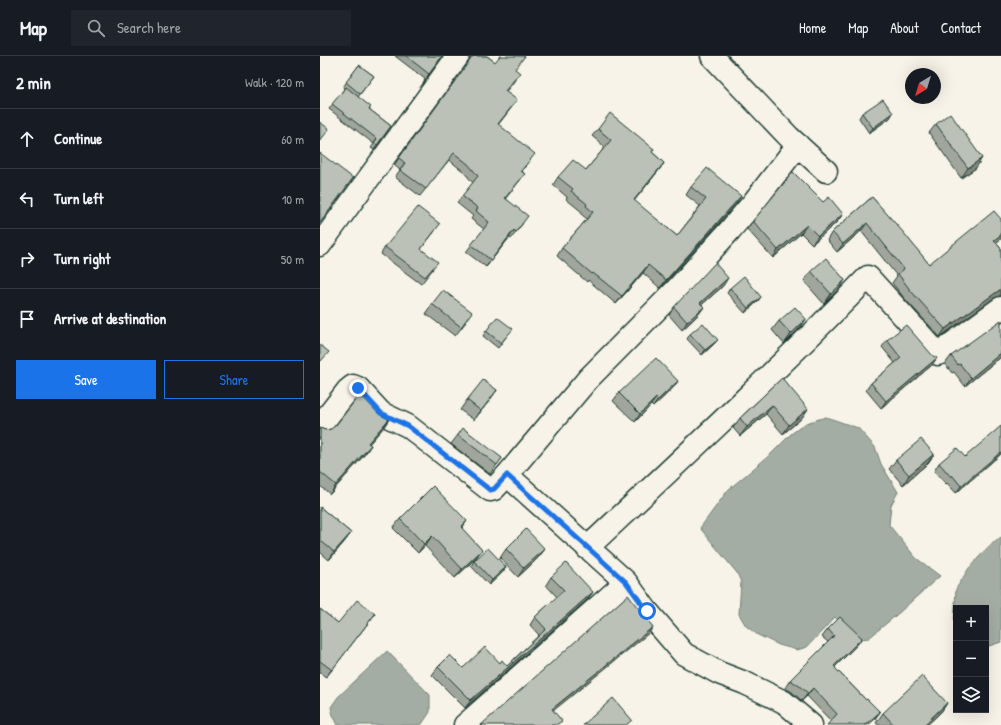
<!DOCTYPE html>
<html lang="en">
<head>
<meta charset="utf-8">
<style>
	:root { --surface:#171b24; --page:#20242c; --text:#f1f3f6; --muted:#9ea1a6; --line:#363941; --accent:#1a73e8 }
	body { margin:0; font-family:"Patrick Hand",sans-serif; background:var(--page); color:var(--text) }
	.controls { position:absolute; right:12px; bottom:12px; display:grid; overflow:hidden; border-radius:0px; box-shadow:0 4px 16px #0002 }
	.controls button { width:36px; height:36px; display:grid; place-items:center; padding:0; border:0; border-bottom:1px solid var(--line); background:var(--surface); color:var(--text); font:20px sans-serif }
	.compass { position:absolute; left:585px; top:12px; width:36px; height:36px; border-radius:50%; background:var(--surface); box-shadow:0 4px 16px #0002; rotate:218deg }
	.stop { position:absolute; width:12px; height:12px; margin:-9px; border:3px solid #1a73e8; border-radius:50%; background:#fff }
	.stop.end { background:#1a73e8; border-color:#fff; box-shadow:0 1px 4px #0008 }
	.list { margin:0; padding:0; list-style:none }
	h2 { display:flex; justify-content:space-between; align-items:center; height:52px; margin:0; padding:0 16px; font-size:17px }
	h2 small { font-size:13px; font-weight:400; color:var(--muted) }
	.list li { display:grid; grid-template-columns:26px 1fr auto; gap:12px; align-items:center; box-sizing:border-box; height:60px; padding:0 16px; border-top:1px solid var(--line) }
	.list b { display:block; font-size:15px; white-space:nowrap }
	.list em { font-size:13px; font-style:normal; color:var(--muted) }
	.actions { display:flex; gap:8px; padding:12px 16px }
	.actions a { flex:1; padding:9px 0; border:1px solid var(--accent); border-radius:0px; text-align:center; font-size:14px; color:var(--accent) }
	.actions .main { background:var(--accent); color:#fff }
	.icon { flex:none; width:22px; height:22px; fill:none; stroke:currentColor; stroke-width:2; stroke-linecap:round; stroke-linejoin:round }
	.map { position:relative; flex:none; width:681px; height:669px; overflow:hidden }
	header { display:flex; align-items:center; gap:24px; box-sizing:border-box; height:56px; padding:0 20px; background:var(--surface); border-bottom:1px solid var(--line) }
	header strong { font-size:19px }
	nav { display:flex; gap:22px; margin-inline-start:auto; font-size:14px }
	.search { width:280px; height:36px; background:var(--page); display:flex; align-items:center; gap:10px; box-sizing:border-box; padding:0 14px; border-radius:0px; color:var(--muted); font-size:15px }
	main { display:flex }
	aside { flex:1; background:var(--surface) }
	.map>svg:first-child { display:block }
	.water { fill:#a4ada3; stroke:#6f8077 }
	.lines { fill:none; stroke-linecap:round; stroke-linejoin:round }
	.minor-casing { stroke:#1f3d34; stroke-width:25 }
	.minor { stroke:#f7f3e8; stroke-width:22 }
	.wall { fill:#a1a69d; stroke:#1f3d34 }
	.shaded-wall { fill:#83877f; stroke:#1f3d34 }
	.building { fill:#bbc1b6; stroke:#1f3d34 }
	.route { stroke:#1a73e8; stroke-width:5 }
</style>
</head>
<body>
<header>
<strong>Map</strong>
<div class="search"><svg class="icon" aria-label="search" viewBox="0 0 24 24"><circle cx="10" cy="10" r="6"/><path d="M15 15l6 6"/></svg>Search here</div>
<nav><a>Home</a><a>Map</a><a>About</a><a>Contact</a></nav>
</header>
<main>
<aside>
<h2>2 min<small>Walk · 120 m</small></h2>
<ul class="list">
<li><svg class="icon" aria-label="ahead" viewBox="0 0 24 24"><path d="M12 20V5M6 11l6-6 6 6"/></svg><div><b>Continue</b></div><em>60 m</em></li>
<li><svg class="icon" aria-label="left" viewBox="0 0 24 24"><path d="M17 20v-9H6M10 6l-5 5 5 5"/></svg><div><b>Turn left</b></div><em>10 m</em></li>
<li><svg class="icon" aria-label="right" viewBox="0 0 24 24"><path d="M7 20v-9h11M14 6l5 5-5 5"/></svg><div><b>Turn right</b></div><em>50 m</em></li>
<li><svg class="icon" aria-label="arrive" viewBox="0 0 24 24"><path d="M6 21V4h12l-3 4 3 4H6"/></svg><div><b>Arrive at destination</b></div></li>
</ul>
<div class="actions"><a class="main">Save</a><a>Share</a></div>
</aside>
<div class="map">
<svg width="681" height="669" viewBox="0 0 681 669">
	<rect width="100%" height="100%" fill="#f7f3e8"/>
	<filter id="ink" filterUnits="userSpaceOnUse"><feTurbulence type="fractalNoise" baseFrequency=".025" numOctaves="2"/><feDisplacementMap in="SourceGraphic" scale="8" xChannelSelector="R" yChannelSelector="G"/><feConvolveMatrix kernelMatrix="1 2 1 2 8 2 1 2 1" color-interpolation-filters="sRGB"/></filter>
	<g filter="url(#ink)">
		<!-- water -->
		<path class="water" d="M506 361 538 372 555 391 561 408 578 436 571 449 569 469 596 502 620 520 595 542 581 555 549 582 541 583 529 577 515 561 487 591 477 594 459 589 438 579 426 570 419 558 421 526 417 517 380 472 408 434 451 398 471 378 486 367Z
			M681 481V586L669 590 666 589V552H636V570L634 565 636 533 649 512 670 489Z
			M67 595 110 639V656L102 668 101 669H18L13 659 11 651 18 641Z"/>
		<g class="lines">
			<defs>
				<path id="minor" d="M392 0 469 81 506 115
					M0 189 138 0
					M0 370 28 334 33 330 38 332 61 357 88 370 170 434 174 433 187 419 306 526 327 555 364 598 399 617 425 627 464 646 491 669
					M187 419 268 323 354 236 410 174 433 147 478 89
					M267 492C362 403 457 315 548 221L618 298 681 252
					M145 669 306 526"/>
			</defs>
			<!-- minor casing -->
			<use href="#minor" class="minor-casing"/>
			<!-- minor -->
			<use href="#minor" class="minor"/>
		</g>
		<!-- wall -->
		<path class="wall" d="M75 0H123L103 27 105 23Z
			M150 0H167L175 6 195 13V24L186 36 192 51 178 69 210 105 202 115 205 118 186 142 203 167 191 183 189 182 166 211 146 196 164 173 151 163 153 160 137 147 153 127 143 115 129 104 100 140 75 121 80 114 74 109 148 7 150 2Z
			M39 9 54 20 38 41 49 53 71 70 54 94 51 92 54 88 9 53 24 33 23 31Z
			M542 57 570 62 549 77 539 62Z
			M616 68 656 112 641 122 609 77Z
			M278 73 334 93 332 96 344 107 339 114 314 145 357 180 380 150 366 139 371 131 416 148 340 232 323 217 296 248 268 224 267 226 237 200 242 192 267 163 261 158 262 156 246 143 247 141 233 129 238 121 266 114 285 91 272 80Z
			M552 141 609 208 676 186 681 193V240H679L674 242 620 281 585 243 572 227 577 220 541 175 517 196 507 184 512 176Z
			M503 146 523 158 517 166 492 188 481 177 453 202 427 173 433 165Z
			M115 175 101 193 113 213 101 228 61 198 65 191Z
			M491 215 519 233 504 248 484 225Z
			M403 230 381 249 384 251 378 259 362 274 349 259 354 251Z
			M410 232 438 245 425 257 407 237Z
			M112 248 146 266 135 280 106 258Z
			M486 263 479 273 464 288 452 274 459 265Z
			M166 275 189 277 178 292 163 280Z
			M370 278 394 288 382 299 367 283Z
			M567 284 612 309 561 352 546 334 551 327 575 307 562 291Z
			M631 300 681 301 645 330 634 316 632 317 625 308Z
			M462 322 482 362 463 378 446 358 420 380 413 372 420 362Z
			M358 325 353 332 333 351 331 349 315 366 293 345 299 337Z
			M177 334 154 364 140 354 147 344Z
			M58 357 69 363 63 372 49 388 51 389 45 398 10 438 0 430V372L5 374 11 373Z
			M138 379 182 402 170 418 131 388Z
			M614 398 608 407 583 429 569 413 576 404Z
			M681 398 636 437 627 427 626 428 614 415 619 407 645 401Z
			M0 451 31 477 25 485 9 504 0 496Z
			M80 463 142 473 162 494 155 503 135 522 105 490 98 497 73 472Z
			M186 493H225L218 502 198 521 180 502Z
			M154 505 186 511 183 516 169 529 151 510Z
			M231 521 273 536 267 544 145 652 112 619 118 611 143 612 180 607 187 610 219 579 210 569 215 561 237 541 226 529Z
			M0 553 18 567 55 558 6 621 0 617Z
			M508 573 542 582 536 590 515 611V612L546 644 560 656 554 664 511 665 487 640 482 645 472 636 465 632 470 624 508 586 502 581Z
			M627 647 621 656 607 669H559L556 667 563 657Z"/>
		<!-- shaded-wall -->
		<path class="shaded-wall" d="M573 57 570 62 549 77 553 72Z
			M662 102 656 112 641 122 648 112Z
			M344 107 339 114 308 152 314 144Z
			M421 140 416 148 340 232 346 224Z
			M523 158 517 166 492 188 498 180Z
			M547 167 541 175 517 196 523 188Z
			M487 169 481 177 453 202 458 194Z
			M194 174 189 182 166 211 171 204Z
			M681 179V183L669 192 674 184Z
			M328 209 323 217 296 248 302 240Z
			M408 222 403 230 375 255 380 247Z
			M525 224 519 233 504 248 511 238Z
			M681 233V240H679L674 242 620 281 625 273Z
			M441 241 438 245 425 257 428 252Z
			M384 251 378 259 362 274 367 266Z
			M486 263 479 273 464 288 471 278Z
			M398 284 394 288 382 299 385 294Z
			M681 297V301L645 330 651 322Z
			M617 302 612 309 561 352 566 345Z
			M358 325 353 332 333 351 338 344Z
			M177 334 170 344 154 364 161 355Z
			M336 342 331 349 315 366 320 358Z
			M452 349 446 358 420 380 427 371Z
			M488 353 482 362 463 378 469 369Z
			M69 363 63 372 42 396 48 387Z
			M51 389 45 398 10 438 16 429Z
			M681 396V398L636 437 641 430Z
			M614 398 608 407 583 429 589 419Z
			M147 465 140 475 141 471Z
			M31 477 25 485 9 504 14 496Z
			M112 480 105 490 98 497 104 488Z
			M225 493 218 502 198 521 204 512Z
			M162 494 155 503 135 522 142 513Z
			M186 511 183 516 169 529 172 524Z
			M273 536 267 544 145 652 151 644Z
			M55 558 49 565 6 621 12 614Z
			M333 571 329 577 228 659 232 653Z
			M542 582 536 590 509 617 514 610Z
			M493 632 487 640 482 645 488 637Z
			M627 647 621 656 607 669H604Z
			M560 656 554 664 548 669H545Z"/>
		<!-- building -->
		<path class="building" d="M86 0H122L107 21 109 18Z
			M153 0H167L175 6 180 0H205L195 13 200 17 185 35 197 44 178 68 215 98 201 115 205 118 185 142 208 160 196 176 194 174 171 204 151 189 169 166 156 155 158 152 142 140 158 120 148 108 134 97 106 133 80 114 85 107 79 102Z
			M39 9 54 20 40 38 26 26Z
			M26 31 51 51 49 53 71 70 57 89 54 87 57 83 12 48Z
			M563 43 573 57 553 72 542 57Z
			M290 57 334 93 332 96 344 107 314 144 357 180 386 143 371 131 387 112 421 140 346 224 328 209 302 240 273 217 272 218 242 192 273 156 266 150 267 148 251 135 253 133 238 121 253 104 266 114 291 84 278 73Z
			M630 57 662 102 648 112 616 68Z
			M0 66 9 73 0 85Z
			M0 97 33 122 0 167Z
			M473 116 503 146 509 141 523 158 498 180 487 169 458 194 433 165Z
			M552 141 583 176 609 208 674 155 681 163V179L674 184 681 193V233L625 273 591 235 578 218 584 213 547 167 523 188 512 176Z
			M98 151 120 168 101 193 118 206 105 221 65 191Z
			M506 202 525 224 511 238 491 215Z
			M395 207 408 222 380 247 384 251 367 266 354 251Z
			M424 220 441 241 428 252 410 232Z
			M123 234 152 256 141 271 112 248Z
			M475 251 486 263 471 278 459 265Z
			M177 261 193 273 181 287 166 275Z
			M681 264V297L651 322 640 308 638 309 631 300Z
			M383 267 398 284 385 294 370 278Z
			M586 269 613 300 617 302 566 345 551 327 581 302 567 284Z
			M0 289 9 296 0 306Z
			M336 302 358 325 338 344 336 342 320 358 299 337Z
			M462 322 488 353 469 369 452 349 427 371 420 362Z
			M163 324 177 334 161 355 147 344Z
			M40 338 58 357 69 363 48 387 51 389 16 429 0 416V372L5 374 11 373 16 369Z
			M681 370V396L641 430 632 419 631 421 619 407 637 392 645 401Z
			M143 372 182 402 177 409 138 379Z
			M601 383 614 398 589 419 576 404Z
			M113 430 147 465 141 471 162 494 142 513 112 480 104 488 80 463Z
			M0 451 31 477 14 496 0 484Z
			M206 473 225 493 204 512 186 493Z
			M168 492 186 511 172 524 154 505Z
			M246 507 273 536 151 644 118 611 130 599 143 612 165 591 180 607 182 604 187 610 226 573 215 561 244 534 231 521Z
			M308 539 321 556 333 571 232 653 242 665 236 669H161Z
			M37 544 55 558 12 614 0 605V553L18 567Z
			M520 561 542 582 514 610 516 611 515 612 546 644 547 643 560 656 545 669H507L517 658 493 632 488 637 478 629 470 624 514 580 508 573Z
			M602 620 627 647 604 669H574L563 657Z
			M293 642 312 664 306 669H263Z"/>
	</g>
	<g class="lines" filter="url(#ink)">
		<!-- route -->
		<path class="route" d="M38 332 61 357 88 370 170 434 174 433 187 419 306 526 327 555"/>
	</g>
</svg>
<div class="controls">
<button>+</button>
<button>−</button>
<button><svg class="icon" aria-label="layers" viewBox="0 0 24 24"><path d="M12 4l9 5-9 5-9-5zM3 14l9 5 9-5"/></svg></button>
</div>
<svg class="compass" viewBox="-18 -18 36 36"><path d="M0-13l5 13h-10z" fill="#e53935"/><path d="M0 13l5-13h-10z" fill="#9ea1a6"/></svg>
<div class="stop" style="left:327px;top:555px"></div>
<div class="stop end" style="left:38px;top:332px"></div>
</div>
</main>
</body>
</html>
